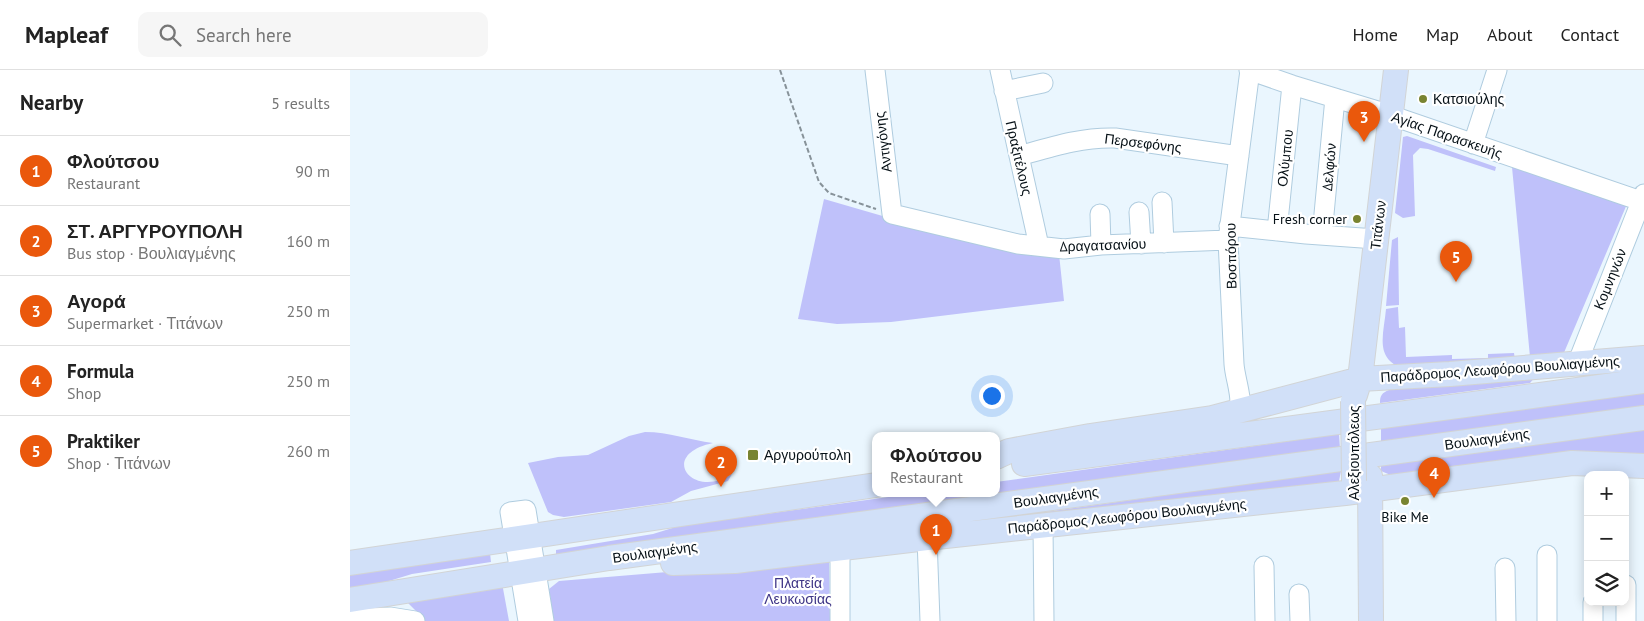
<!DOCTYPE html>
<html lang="en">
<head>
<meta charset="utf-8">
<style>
	:root { --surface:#fff; --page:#f6f6f6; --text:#222; --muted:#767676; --line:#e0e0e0; --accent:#ea580c }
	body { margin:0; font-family:"PT Sans",sans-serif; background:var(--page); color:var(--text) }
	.controls { position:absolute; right:15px; bottom:15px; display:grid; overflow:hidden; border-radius:10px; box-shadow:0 2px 12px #0003 }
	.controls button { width:45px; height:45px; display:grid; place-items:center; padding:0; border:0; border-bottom:1px solid var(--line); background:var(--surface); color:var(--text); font:25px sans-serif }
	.you { position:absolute; left:641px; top:325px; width:18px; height:18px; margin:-12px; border:4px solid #fff; border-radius:50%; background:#1a73e8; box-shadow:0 0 0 8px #1a73e833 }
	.badge { display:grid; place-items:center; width:32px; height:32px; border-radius:50%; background:var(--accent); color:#fff; font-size:16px; font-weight:700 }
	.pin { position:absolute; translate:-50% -41px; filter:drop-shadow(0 1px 2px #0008) }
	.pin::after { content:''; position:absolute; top:26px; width:18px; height:15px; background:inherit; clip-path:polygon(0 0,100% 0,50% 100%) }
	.popup { position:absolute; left:522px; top:362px; width:128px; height:65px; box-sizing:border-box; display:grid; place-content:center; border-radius:10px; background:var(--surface); filter:drop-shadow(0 1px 4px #0005); font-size:16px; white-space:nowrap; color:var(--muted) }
	.popup b { font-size:19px; color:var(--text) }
	.popup::after { content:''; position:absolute; left:50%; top:100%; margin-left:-10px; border:10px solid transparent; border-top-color:var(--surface) }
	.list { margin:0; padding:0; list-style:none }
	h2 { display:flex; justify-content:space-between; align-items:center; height:65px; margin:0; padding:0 20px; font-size:21px }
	h2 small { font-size:16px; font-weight:400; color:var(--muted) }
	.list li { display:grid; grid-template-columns:32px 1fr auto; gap:15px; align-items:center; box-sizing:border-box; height:70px; padding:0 20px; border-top:1px solid var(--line) }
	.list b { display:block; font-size:19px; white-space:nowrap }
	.list p { margin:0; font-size:16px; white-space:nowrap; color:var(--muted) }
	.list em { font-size:16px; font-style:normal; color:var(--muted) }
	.icon { flex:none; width:28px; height:28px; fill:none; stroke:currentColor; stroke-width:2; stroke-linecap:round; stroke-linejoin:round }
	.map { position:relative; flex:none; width:1294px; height:551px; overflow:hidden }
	header { display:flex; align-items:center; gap:30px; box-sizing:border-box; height:70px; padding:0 25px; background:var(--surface); border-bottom:1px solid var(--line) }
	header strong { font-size:24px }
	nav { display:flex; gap:28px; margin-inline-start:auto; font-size:18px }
	.search { width:350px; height:45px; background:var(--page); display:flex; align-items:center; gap:12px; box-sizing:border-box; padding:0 18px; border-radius:10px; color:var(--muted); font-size:19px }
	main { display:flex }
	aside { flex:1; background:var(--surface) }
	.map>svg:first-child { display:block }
	.green { fill:#bfc1fa }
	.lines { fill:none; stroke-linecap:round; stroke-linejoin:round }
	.minor-casing { stroke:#afccdf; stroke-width:21 }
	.major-casing { stroke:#d2d4d5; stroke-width:26 }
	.path { stroke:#879299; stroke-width:2; stroke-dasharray:5 2.5; stroke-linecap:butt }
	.minor { stroke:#fff; stroke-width:19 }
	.major { stroke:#d1e0f8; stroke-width:24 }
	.major-bridge-casing { stroke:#d2d4d5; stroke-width:26; stroke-linecap:butt }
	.major-bridge { stroke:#d1e0f8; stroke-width:24 }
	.poi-dot { fill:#798431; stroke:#fff; stroke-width:2 }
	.labels { text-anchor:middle; stroke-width:4.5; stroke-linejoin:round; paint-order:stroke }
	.poi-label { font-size:14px; fill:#061016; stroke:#fff; text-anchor:start }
	.street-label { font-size:14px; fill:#061016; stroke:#fff }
	.park-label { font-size:14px; fill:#3e3586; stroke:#fff }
</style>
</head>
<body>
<header>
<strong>Mapleaf</strong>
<div class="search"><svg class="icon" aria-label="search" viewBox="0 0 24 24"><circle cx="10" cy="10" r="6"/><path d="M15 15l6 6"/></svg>Search here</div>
<nav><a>Home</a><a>Map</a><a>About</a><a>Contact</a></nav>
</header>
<main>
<aside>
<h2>Nearby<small>5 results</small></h2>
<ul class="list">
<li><span class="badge">1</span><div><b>Φλούτσου</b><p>Restaurant</p></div><em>90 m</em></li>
<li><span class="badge">2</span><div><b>ΣΤ. ΑΡΓΥΡΟΥΠΟΛΗ</b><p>Bus stop · Βουλιαγμένης</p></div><em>160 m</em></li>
<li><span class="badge">3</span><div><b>Αγορά</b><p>Supermarket · Τιτάνων</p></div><em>250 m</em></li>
<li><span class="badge">4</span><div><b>Formula</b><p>Shop</p></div><em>250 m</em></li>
<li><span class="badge">5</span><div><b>Praktiker</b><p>Shop · Τιτάνων</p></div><em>260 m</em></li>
</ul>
</aside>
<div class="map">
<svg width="1294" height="551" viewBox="0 0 1294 551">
	<rect width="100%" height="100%" fill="#eaf6fe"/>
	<!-- green -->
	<path class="green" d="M1057 66 1146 97 1145 101 1078 79 1070 78 1063 85 1065 146 1053 148 1045 143 1053 67Z
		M1162 97 1277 134 1213 285 1180 287Z
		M474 129 536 147 709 184 714 231 541 252 487 254 448 249Z
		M1048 167 1049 235 1036 236 1042 170Z
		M1048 237 1049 258 1055 257 1056 287 1102 285V289L1138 288V284L1164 283 1165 290 1052 298C1024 288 1034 263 1036 239Z
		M1186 306 1180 313 1030 333C1030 325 1032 323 1039 320Z
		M1294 323V338L1031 374V358Z
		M1294 360V386L1043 406 1031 401V395Z
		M295 362C319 362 340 370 363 373 307 385 343 430 382 404L378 411 341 421 321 432 214 447 203 445 198 442 178 393 208 387 238 385 279 366Z
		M989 364 990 379 206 487V480L303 464 329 456 560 424H646V412Z
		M991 401 989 411 982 416 521 466Z
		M140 483 141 492 62 504 39 511 0 519V504Z
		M475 489 479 492 480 551H204L199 519 209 511Z
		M152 513 159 551H72L71 546 51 526Z"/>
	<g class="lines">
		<defs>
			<path id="minor" d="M525 0 542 144 668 174 714 179 751 175 878 170
				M650 0 689 176
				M899 0 942 15 1028 41 1294 132
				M654 21 693 13
				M1123 74 1147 0
				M669 86C701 77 731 67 765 68L889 86
				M812 132 814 173
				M789 142 791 174
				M750 144 751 175
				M879 156 956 164 1026 169
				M927 161 942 15
				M972 165 985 28
				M1227 294 1294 124
				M889 341C893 327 885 309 884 294L878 170 900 0
				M693 456 694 551
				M577 468 580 551
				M490 478V551
				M914 496 915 551
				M1155 498 1156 551
				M1276 515V551
				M949 524 950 551
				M1243 532V551
				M0 549 40 547 65 551
				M178 551 160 442 176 440 194 551
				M1197 551V485"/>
			<path id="major" d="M1005 325 1010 309 1046 0
				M646 387 659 381 740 366 862 348 1010 309 1100 304 1294 288
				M674 394 1294 311
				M1020 406 1021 551
				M0 493 526 415
				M323 493 385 491 577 468 995 423 1222 393 1294 396
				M0 530 259 488 1294 348"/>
		</defs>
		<!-- minor casing -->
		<use href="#minor" class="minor-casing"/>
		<!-- major casing -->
		<use href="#major" class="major-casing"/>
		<!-- path -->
		<path class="path" d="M430 0 469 112 479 123 526 139"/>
		<!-- minor -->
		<use href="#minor" class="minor"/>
		<!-- major -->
		<use href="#major" class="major"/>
		<defs>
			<path id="major-bridge" d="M1003 331 1004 411"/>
		</defs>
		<!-- major-bridge casing -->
		<use href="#major-bridge" class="major-bridge-casing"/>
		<!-- major-bridge -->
		<use href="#major-bridge" class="major-bridge"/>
	</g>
	<!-- markers -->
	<g class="poi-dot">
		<circle cx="1073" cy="29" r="5"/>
		<circle cx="1007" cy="149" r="5"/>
		<rect x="397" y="379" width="12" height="12" rx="2.5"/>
		<circle cx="1055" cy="431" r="5"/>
	</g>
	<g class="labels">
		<!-- poi labels -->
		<g class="poi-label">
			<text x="1083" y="34">Κατσιούλης</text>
			<text x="997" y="154" text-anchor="end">Fresh corner</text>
			<text x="414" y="390">Αργυρούπολη</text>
			<text x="1055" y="452" text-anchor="middle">Bike Me</text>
		</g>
		<!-- street labels -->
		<g class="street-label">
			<text transform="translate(1097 65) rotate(19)" y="5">Αγίας Παρασκευής</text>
			<text transform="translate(533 72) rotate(-97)" y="5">Αντιγόνης</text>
			<text transform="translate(793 73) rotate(7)" y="5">Περσεφόνης</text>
			<text transform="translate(669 88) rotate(77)" y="5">Πραξιτέλους</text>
			<text transform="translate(935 88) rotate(-84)" y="5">Ολύμπου</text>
			<text transform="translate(979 97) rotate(-85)" y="5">Δελφών</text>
			<text transform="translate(1028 155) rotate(-83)" y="5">Τιτάνων</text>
			<text transform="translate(753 175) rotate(-2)" y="5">Δραγατσανίου</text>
			<text transform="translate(881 186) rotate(-91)" y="5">Βοσπόρου</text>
			<text transform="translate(1260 209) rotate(-68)" y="5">Κομνηνών</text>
			<text transform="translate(1150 299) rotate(-4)" y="5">Παράδρομος Λεωφόρου Βουλιαγμένης</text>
			<text transform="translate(1137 369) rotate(-8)" y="5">Βουλιαγμένης</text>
			<text transform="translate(1004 383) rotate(-90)" y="5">Αλεξιουπόλεως</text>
			<text transform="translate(706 427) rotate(-8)" y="5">Βουλιαγμένης</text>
			<text transform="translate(777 446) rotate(-6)" y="5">Παράδρομος Λεωφόρου Βουλιαγμένης</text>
			<text transform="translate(305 482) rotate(-8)" y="5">Βουλιαγμένης</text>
		</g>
		<!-- park labels -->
		<g class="park-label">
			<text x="448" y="518">Πλατεία<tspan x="448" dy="16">Λευκωσίας</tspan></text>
		</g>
	</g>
</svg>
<div class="controls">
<button>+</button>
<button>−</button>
<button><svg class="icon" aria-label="layers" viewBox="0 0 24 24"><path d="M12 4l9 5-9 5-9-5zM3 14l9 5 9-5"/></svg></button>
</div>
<div class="you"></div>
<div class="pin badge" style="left:586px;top:485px">1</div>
<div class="popup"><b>Φλούτσου</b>Restaurant</div>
<div class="pin badge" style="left:371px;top:417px">2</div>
<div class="pin badge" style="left:1014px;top:72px">3</div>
<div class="pin badge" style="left:1084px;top:428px">4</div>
<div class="pin badge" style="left:1106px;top:212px">5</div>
</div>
</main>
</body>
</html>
